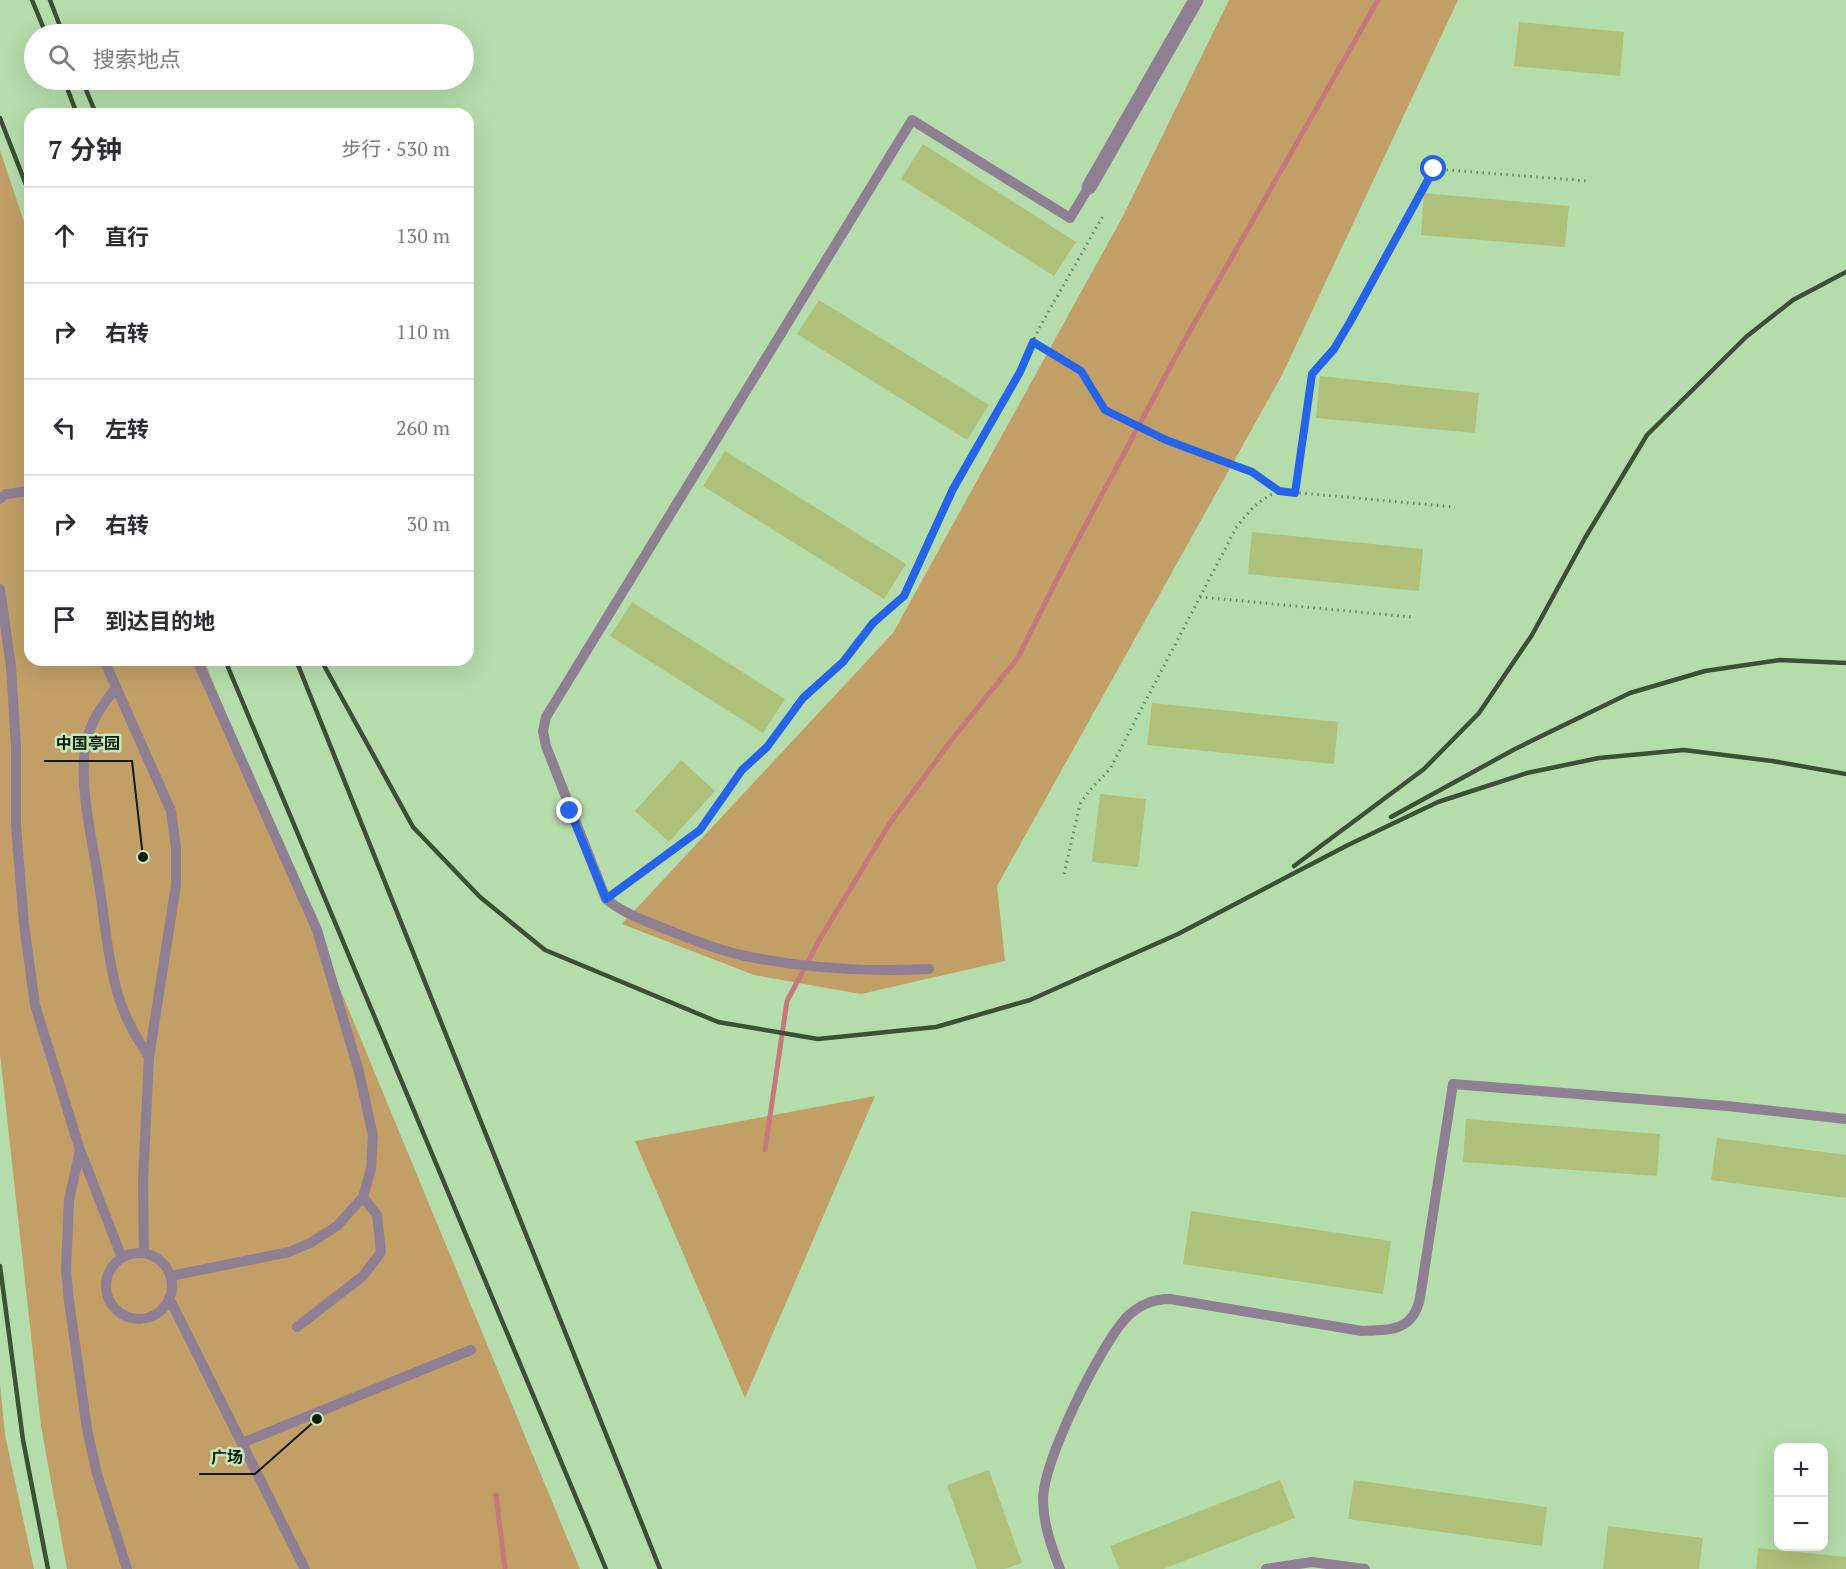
<!DOCTYPE html>
<html lang="zh">
<head>
<meta charset="utf-8">
<style>
	:root { --surface:#fff; --page:#f2f2f3; --text:#2b2b33; --muted:#7c7c81; --line:#e1e1e2 }
	body { margin:0; font-family:"PT Serif","Noto Sans SC",serif; background:var(--page); color:var(--text) }
	.controls { position:absolute; right:18px; bottom:18px; display:grid; overflow:hidden; border-radius:12px; box-shadow:0 6px 24px #0002 }
	.controls button { width:54px; height:54px; display:grid; place-items:center; padding:0; border:0; border-bottom:2px solid var(--line); background:var(--surface); color:var(--text); font:30px sans-serif }
	.stop { position:absolute; width:18px; height:18px; margin:-14px; border:4px solid #2563eb; border-radius:50%; background:#fff }
	.stop.end { background:#2563eb; border-color:#fff; box-shadow:0 2px 6px #0008 }
	.list { margin:0; padding:0; list-style:none }
	h2 { display:flex; justify-content:space-between; align-items:center; height:78px; margin:0; padding:0 24px; font-size:26px }
	h2 small { font-size:20px; font-weight:400; color:var(--muted) }
	.list li { display:grid; grid-template-columns:39px 1fr auto; gap:18px; align-items:center; box-sizing:border-box; height:96px; padding:0 24px; border-top:2px solid var(--line) }
	.list b { display:block; font-size:22px; white-space:nowrap }
	.list em { font-size:20px; font-style:normal; color:var(--muted) }
	.icon { flex:none; width:33px; height:33px; fill:none; stroke:currentColor; stroke-width:2; stroke-linecap:round; stroke-linejoin:round }
	.map { position:relative; flex:none; width:1846px; height:1569px; overflow:hidden }
	.search { position:absolute; background:var(--surface); box-shadow:0 6px 24px #0002; left:24px; top:24px; width:450px; height:66px; display:flex; align-items:center; gap:15px; box-sizing:border-box; padding:0 21px; border-radius:33px; color:var(--muted); font-size:22px }
	.panel { position:absolute; background:var(--surface); box-shadow:0 6px 24px #0002; left:24px; top:108px; width:450px; height:558px; border-radius:18px }
	.map>svg:first-child { display:block }
	.green { fill:#c19f67 }
	.lines { fill:none; stroke-linecap:round; stroke-linejoin:round }
	.stream { stroke:#c5797a; stroke-width:5 }
	.building { fill:#afc07a }
	.path { stroke:#6a8763; stroke-width:3; stroke-dasharray:1.5 4.5; stroke-linecap:butt }
	.service { stroke:#8f7f93; stroke-width:10 }
	.tertiary { stroke:#8f7f93; stroke-width:15 }
	.rail { stroke:#3b5035; stroke-width:4.5 }
	.route { stroke:#2563eb; stroke-width:8 }
	.leader { fill:none; stroke:#0d1b09; stroke-width:2 }
	.callout-dot { fill:#0d1b09; stroke:#c2eab8; stroke-width:2 }
	.callout-label { font-size:16px; text-anchor:middle; font-weight:bold; fill:#0d1b09; stroke:#c2eab8; stroke-width:5; stroke-linejoin:round; paint-order:stroke }
</style>
</head>
<body>
<div class="map">
<svg width="1846" height="1569" viewBox="0 0 1846 1569">
	<rect width="100%" height="100%" fill="#b5ddab"/>
	<!-- green -->
	<path class="green" d="M1229 0H1458L1282 375 997 886 1005 961 861 994 754 975 622 924 893 633 1123 216Z
		M0 150 30 240V660H204L580 1569H67L41 1426 0 1054Z
		M875 1096 745 1398 635 1141Z
		M0 1384 5 1435 34 1569H0Z"/>
	<g class="lines">
		<!-- stream -->
		<path class="stream" d="M765 1150 787 1001 820 939 890 823 953 738 1017 659 1060 573 1183 343 1378 0
			M496 1495 505 1569"/>
	</g>
	<!-- building -->
	<path class="building" d="M1519 22 1624 32 1620 76 1514 66Z
		M923 144 1076 242 1054 276 901 179Z
		M1424 193 1569 206 1565 247 1421 235Z
		M819 300 989 405 967 440 797 334Z
		M1320 376 1479 393 1475 433 1316 418Z
		M725 451 906 564 884 599 703 486Z
		M1252 532 1423 549 1419 591 1248 574Z
		M632 602 785 699 763 733 610 636Z
		M1152 703 1338 722 1334 764 1147 745Z
		M681 760 715 791 669 842 635 811Z
		M1100 794 1146 799 1138 867 1092 862Z
		M1466 1119 1660 1134 1657 1176 1463 1162Z
		M1717 1138 1846 1155V1198L1711 1180Z
		M1191 1211 1391 1241 1383 1294 1183 1264Z
		M989 1470 1022 1563 1004 1569H977L947 1485Z
		M1280 1480 1295 1518 1163 1569H1119L1110 1546Z
		M1354 1480 1547 1507 1542 1546 1348 1519Z
		M1608 1526 1703 1538 1699 1569H1603Z
		M1758 1548 1846 1557V1569H1756Z"/>
	<g class="lines">
		<!-- path -->
		<path class="path" d="M1033 342 1081 371 1105 410 1165 440 1252 472 1279 491
			M1295 493 1312 374 1334 349 1350 322 1434 169 1589 181
			M1200 597 1411 617
			M1064 874 1080 804 1089 791 1110 769 1236 528C1249 511 1259 499 1279 491L1455 507
			M619 890 700 830 742 769 767 747 803 698 843 662 873 623 904 596 953 489 1020 372 1038 330 1103 216"/>
		<!-- service -->
		<path class="service" d="M0 499 6 494 30 491
			M0 589 11 667 16 747V826L24 924 35 1005 80 1150 122 1258
			M104 660 171 811 176 848V885L149 1057 143 1181 144 1253
			M116 688C101 706 89 724 85 748 79 788 93 843 99 884 105 922 108 964 120 1001 127 1022 137 1039 149 1057
			M929 969C872 972 807 968 750 957 720 951 691 939 663 928 643 920 623 913 606 899L546 746 543 731 546 717 912 120 1070 218 1089 187
			M80 1150 69 1200 66 1271 69 1301 87 1429 97 1474 127 1569
			M106 1286a33 33 0 1 1 66 0a33 33 0 1 1-66 0Z
			M171 1276 289 1252 310 1243 337 1226 363 1197 371 1169 373 1136 359 1072 317 930 197 660
			M169 1298 305 1569
			M297 1327 363 1276 381 1252 377 1215 363 1197
			M242 1443 471 1350
			M1060 1569C1051 1546 1043 1523 1043 1498 1045 1458 1098 1350 1125 1319 1137 1306 1153 1299 1170 1299L1362 1331C1391 1330 1413 1331 1420 1298L1453 1084 1727 1106 1846 1119
			M1266 1569 1312 1562 1365 1569"/>
		<!-- tertiary -->
		<path class="tertiary" d="M1089 187 1196 0"/>
		<!-- rail -->
		<path class="rail" d="M32 0 46 34
			M50 0 63 34
			M64 80 77 114
			M82 80 96 114
			M0 118 30 195
			M225 660 606 1569
			M296 660 660 1569
			M321 660 413 827 480 897 545 950 718 1022 818 1039 936 1027 1030 1000 1178 934 1348 845 1438 802 1527 773 1599 758 1684 750 1772 761 1846 774
			M1391 817 1515 749 1630 693 1705 671 1780 660 1846 663
			M1294 866 1424 769 1479 713 1532 635 1585 538 1647 435 1746 337 1793 300 1846 272
			M0 1266 23 1440 48 1569"/>
	</g>
	<g class="lines">
		<!-- route -->
		<path class="route" d="M570 811 606 899 700 830 742 770 767 747 803 698 843 662 873 623 904 596 953 489 1020 372 1033 342 1081 371 1105 410 1166 440 1252 472 1279 491 1295 493 1312 374 1334 349 1350 322 1434 169"/>
	</g>
	<!-- callouts -->
	<path class="leader" d="M143 857L132 761H44M317 1419L255 1474H199"/>
	<g class="callout-dot">
		<circle cx="143" cy="857" r="6"/>
		<circle cx="317" cy="1419" r="6"/>
	</g>
	<g class="callout-label">
		<text x="88" y="749">中国亭园</text>
		<text x="227" y="1463">广场</text>
	</g>
</svg>
<div class="controls">
<button>+</button>
<button>−</button>
</div>
<div class="stop" style="left:1434px;top:169px"></div>
<div class="stop end" style="left:570px;top:811px"></div>
<div class="search"><svg class="icon" aria-label="search" viewBox="0 0 24 24"><circle cx="10" cy="10" r="6"/><path d="M15 15l6 6"/></svg>搜索地点</div>
<section class="panel">
<h2>7 分钟<small>步行 · 530 m</small></h2>
<ul class="list">
<li><svg class="icon" aria-label="ahead" viewBox="0 0 24 24"><path d="M12 20V5M6 11l6-6 6 6"/></svg><div><b>直行</b></div><em>130 m</em></li>
<li><svg class="icon" aria-label="right" viewBox="0 0 24 24"><path d="M7 20v-9h11M14 6l5 5-5 5"/></svg><div><b>右转</b></div><em>110 m</em></li>
<li><svg class="icon" aria-label="left" viewBox="0 0 24 24"><path d="M17 20v-9H6M10 6l-5 5 5 5"/></svg><div><b>左转</b></div><em>260 m</em></li>
<li><svg class="icon" aria-label="right" viewBox="0 0 24 24"><path d="M7 20v-9h11M14 6l5 5-5 5"/></svg><div><b>右转</b></div><em>30 m</em></li>
<li><svg class="icon" aria-label="arrive" viewBox="0 0 24 24"><path d="M6 21V4h12l-3 4 3 4H6"/></svg><div><b>到达目的地</b></div></li>
</ul>
</section>
</div>
</body>
</html>
